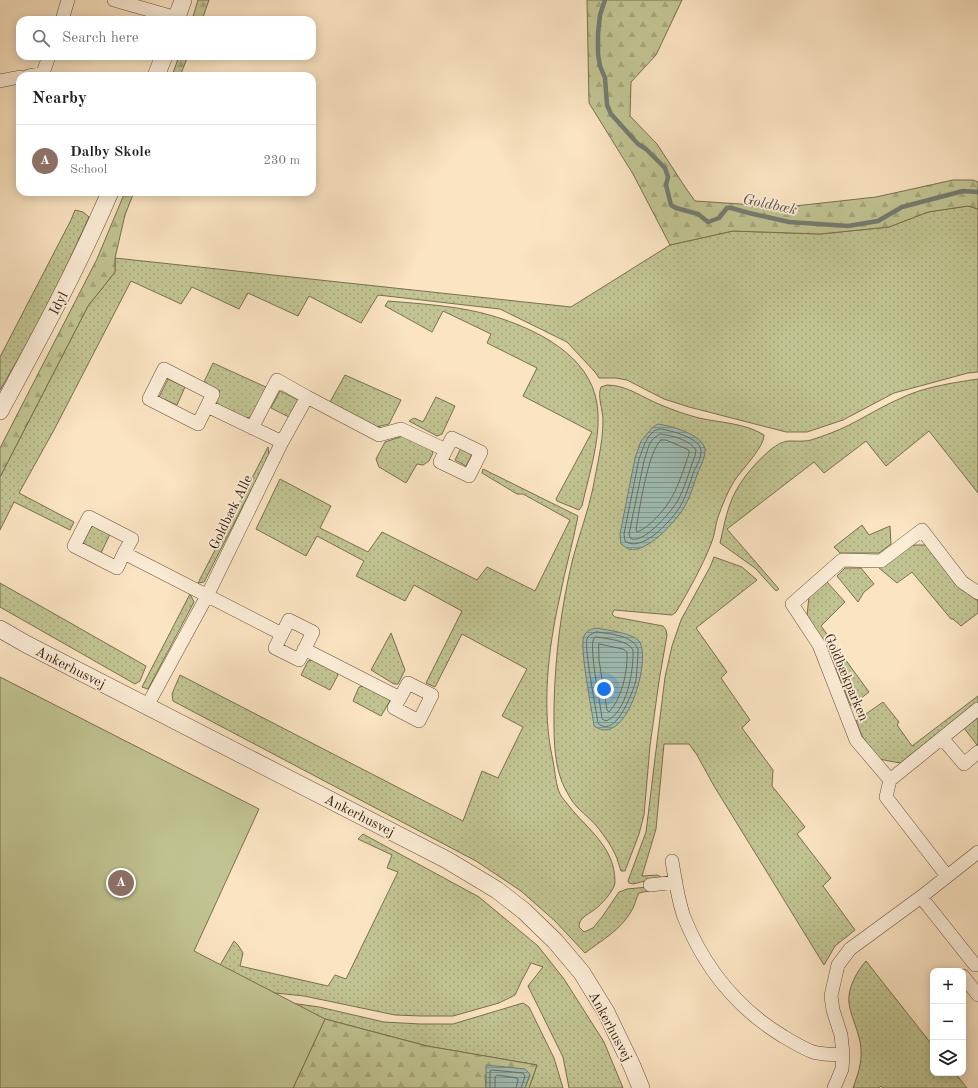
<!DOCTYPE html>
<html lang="en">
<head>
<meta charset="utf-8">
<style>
	:root { --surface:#fff; --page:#f6f6f6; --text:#222; --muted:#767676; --line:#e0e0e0; --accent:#2563eb }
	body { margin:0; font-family:"Old Standard TT",serif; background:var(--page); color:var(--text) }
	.controls { position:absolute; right:12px; bottom:12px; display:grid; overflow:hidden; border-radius:8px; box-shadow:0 2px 10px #0003 }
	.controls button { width:36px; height:36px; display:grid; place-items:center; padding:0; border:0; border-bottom:1px solid var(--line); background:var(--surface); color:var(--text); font:20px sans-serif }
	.you { position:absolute; left:604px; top:689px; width:14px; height:14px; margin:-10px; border:3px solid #fff; border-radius:50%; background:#1a73e8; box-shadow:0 0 0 6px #1a73e833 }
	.badge { display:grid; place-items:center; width:26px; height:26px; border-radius:50%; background:var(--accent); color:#fff; font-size:13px; font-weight:700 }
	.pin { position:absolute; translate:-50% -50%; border:2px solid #fff; box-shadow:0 1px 4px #0006 }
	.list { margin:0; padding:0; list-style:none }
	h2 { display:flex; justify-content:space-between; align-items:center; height:52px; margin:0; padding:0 16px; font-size:17px }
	h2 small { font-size:13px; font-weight:400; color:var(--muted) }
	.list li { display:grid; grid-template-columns:26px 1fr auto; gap:12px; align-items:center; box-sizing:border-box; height:72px; padding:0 16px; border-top:1px solid var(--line) }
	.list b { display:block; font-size:15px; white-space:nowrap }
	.list p { margin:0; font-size:13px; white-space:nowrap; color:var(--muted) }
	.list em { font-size:13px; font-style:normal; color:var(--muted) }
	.icon { flex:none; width:22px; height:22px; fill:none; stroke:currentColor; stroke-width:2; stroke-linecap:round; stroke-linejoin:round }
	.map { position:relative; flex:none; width:978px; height:1088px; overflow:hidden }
	.search { position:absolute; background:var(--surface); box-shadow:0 2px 10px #0003; left:16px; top:16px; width:300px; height:44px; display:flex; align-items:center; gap:10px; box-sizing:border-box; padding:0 14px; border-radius:12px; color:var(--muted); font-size:15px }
	.panel { position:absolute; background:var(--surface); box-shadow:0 2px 10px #0003; left:16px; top:72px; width:300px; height:124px; border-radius:12px }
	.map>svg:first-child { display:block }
	.grass { fill:url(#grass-dots); stroke:#7a6f50 }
	.forest { fill:url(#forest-firs); stroke:#7a6f50 }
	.garden { fill:#c1c492; stroke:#7a6f50 }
	.water { fill:url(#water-rules); stroke:#747c72 }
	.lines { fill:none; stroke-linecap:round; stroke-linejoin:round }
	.shore { stroke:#6a6c61; stroke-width:1 }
	.stream { stroke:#747c72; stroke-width:4.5 }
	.minor-casing { stroke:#664c3a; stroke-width:14 }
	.tertiary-casing { stroke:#664c3a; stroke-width:18 }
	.minor { stroke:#fcedd7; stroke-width:13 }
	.tertiary { stroke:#fcedd7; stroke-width:17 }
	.labels { text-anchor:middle; stroke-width:3.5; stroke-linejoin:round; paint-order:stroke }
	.street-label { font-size:14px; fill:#341a0d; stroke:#fcedd7 }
	.water-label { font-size:15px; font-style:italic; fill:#595348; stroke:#fcedd7 }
</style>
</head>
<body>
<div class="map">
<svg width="978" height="1088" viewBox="0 0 978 1088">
	<defs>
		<pattern id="grass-dots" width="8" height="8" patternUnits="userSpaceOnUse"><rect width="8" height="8" fill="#c1c492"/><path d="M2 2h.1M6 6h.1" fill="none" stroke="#a6a87d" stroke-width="1.8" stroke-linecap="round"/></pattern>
		<pattern id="forest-firs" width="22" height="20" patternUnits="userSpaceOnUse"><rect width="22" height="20" fill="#c1c492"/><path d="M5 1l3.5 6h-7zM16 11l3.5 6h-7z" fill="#a6a87d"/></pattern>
		<pattern id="water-rules" width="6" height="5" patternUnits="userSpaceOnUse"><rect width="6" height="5" fill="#9fbeb5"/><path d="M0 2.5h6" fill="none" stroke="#829a92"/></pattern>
	</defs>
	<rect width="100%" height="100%" fill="#fbe4c2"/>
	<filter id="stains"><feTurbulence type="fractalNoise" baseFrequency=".005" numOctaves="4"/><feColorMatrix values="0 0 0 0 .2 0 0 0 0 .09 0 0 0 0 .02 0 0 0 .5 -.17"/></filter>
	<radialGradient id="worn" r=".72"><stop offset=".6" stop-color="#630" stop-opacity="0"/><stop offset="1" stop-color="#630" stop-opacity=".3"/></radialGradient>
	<!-- grass -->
	<path class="grass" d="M968 206 978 209V372L968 373 894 393 843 420 807 432H786L689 407 664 399 627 380 616 378H599L595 372 567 342 500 309 378 295 361 323 309 296 298 316 248 293 239 309 192 287 181 304 131 281 55 428 19 493 74 522 70 530 14 502 0 530V477L88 306 115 272V258L571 307 670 245 733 231 820 234 889 227 928 212Z
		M75 210 83 212 89 217 46 311 0 390V357L71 220Z
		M388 301C423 304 460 306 493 316 536 329 590 355 597 404 602 436 589 474 582 506L579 510 557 501 556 499 592 432 523 396 537 368 487 343 491 334 443 311 432 332 385 306Z
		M213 363 268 388 251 417 244 418 216 405 214 400 220 391 204 382Z
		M345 375 401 400 389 424 377 427 330 402Z
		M168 379 185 387 177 405 159 397Z
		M978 379V493L929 431 886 466 866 441 824 473 814 462 727 529 779 589 776 591 755 568 720 543C723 531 725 518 729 507 736 485 752 466 769 451 788 435 792 444 811 440 818 438 825 435 831 433 855 424 876 409 899 399 923 387 952 383 978 379Z
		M607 385C627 385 643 398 661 405 673 410 687 415 699 418 721 423 745 423 764 435 764 448 740 471 733 483 727 493 722 506 718 517 715 526 715 535 711 544 702 567 689 590 676 612L672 615 614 610 612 614 615 617 663 626 666 630 667 635 659 681 650 746 644 815 639 834 625 871H621C619 866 618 860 615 854 611 845 605 837 599 829 593 821 585 815 578 808 571 801 566 791 562 782 553 759 554 732 554 707 555 657 561 607 573 558 579 535 588 512 593 488 597 465 603 443 603 420 603 410 597 396 601 387Z
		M280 391 298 400 289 417 271 408Z
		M436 397 455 406 442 434 437 436 409 421 414 418 423 422Z
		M406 435 430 448 433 453 429 461 423 465 417 464 406 483 379 467 376 459 385 442Z
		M268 447 269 455 204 582 198 583Z
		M461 448 472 454 466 466 455 460Z
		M483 469 578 516C573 543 565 569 560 596 548 649 541 708 553 761 555 771 556 786 560 794 562 798 566 802 569 806 588 830 615 847 615 882 615 890 601 905 594 910 587 915 579 918 579 927L584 932 593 928 602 917 619 892 627 889 648 887V891L639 893C636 898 635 905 632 910 621 930 602 940 585 953L555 921 521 891 476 861 173 701 172 694 180 675 463 821 482 771 498 778 523 727 502 716 527 669 462 634 435 687 426 683 462 611 414 585 405 601 356 576 364 561 317 536 306 556 256 529 280 479 331 506 320 528 368 552 382 532 477 580 487 567 535 591 570 520 523 494H517L482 473Z
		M93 524 110 534 101 553 83 543Z
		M862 525 869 535 890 526 891 544 879 553H840L834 547Z
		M913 545H926L956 585 978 601V613L961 626 953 619H951L912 572 897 583 879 568 883 566Z
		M714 557 742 567 757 580 696 628 727 672 721 678 750 720 742 728 773 770 772 786 805 827 797 834 831 878 823 886 855 930 835 946 824 965 714 786 697 755 689 744H664L656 829 642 876 657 875 661 877 633 884 629 883 628 881 646 832 665 677 672 646 681 620 710 567Z
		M845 568H861L874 584 864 592 858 602 837 576Z
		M827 582 845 602 821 626 869 692 851 706 826 644 807 616 809 596Z
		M0 583 146 666 140 681 135 684 0 607Z
		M190 594 194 602 148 689 142 687Z
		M391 633 405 670 398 684H394L371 670Z
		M315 659 335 670 338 675 330 690 301 675 308 661Z
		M367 686 390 697V701L381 716 353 701 359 687Z
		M978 696V702L900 763 879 759 862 736 856 721 883 702 899 722 897 725 912 746Z
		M978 718V744L977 745 964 728Z
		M363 834 479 897 538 946 564 979 604 1042 623 1088H569L563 1057 528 986 543 967 531 963 521 982 515 995 499 1003 453 1016H421L395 1015 304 996 208 986 234 941 238 945 243 953 240 966 328 986 335 975 346 979 398 872 387 868 392 855 358 839Z
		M866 961 933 1046V1073H955L967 1088H883L881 1086 879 1088H853C858 1074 862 1063 861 1049 860 1033 851 1018 849 1003 847 989 857 971 866 961Z
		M276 1001 319 1007 384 1022 420 1024H453L523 1003 529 1007 554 1058 563 1088H529L537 1065 427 1046 325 1019Z"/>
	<!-- forest -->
	<path class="forest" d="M198 0H209L202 20H192Z
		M587 0H682L656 55 631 82 630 116 657 144 685 187 695 201 786 207 876 197 953 180H973L978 182V209L968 206 928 212 889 227 820 234 733 231 670 245 633 174 589 103Z
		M179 56H188L180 76H172Z
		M125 192H134L125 215 115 258V272L88 306 0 477V448L97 259Z
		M325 1019 427 1046 537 1065 529 1088H525L530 1075H485L486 1088H293Z"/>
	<!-- garden -->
	<path class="garden" d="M0 677 259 809 194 951 325 1019 293 1088H0Z"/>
	<!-- water -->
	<path class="water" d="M658 424C671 426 702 434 705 449 706 455 701 466 698 472 694 483 691 495 685 506 677 520 647 554 629 549 626 548 623 545 621 544L620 534 635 458 641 441 652 428Z
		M596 628C607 630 632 633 639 641 652 657 627 750 594 726 592 710 579 647 584 636 586 631 591 629 596 628Z
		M486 1065 525 1069 530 1074 525 1088H486Z"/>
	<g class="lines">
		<!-- shore -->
		<path class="shore" d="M660 429C670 430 700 438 701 450 702 456 697 465 694 471 690 482 687 494 681 505 673 519 642 554 625 541L624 534 639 459 645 443 649 436 654 431Z
			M660 434C671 435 690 440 696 450L695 456C689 471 685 488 677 502 670 513 642 546 630 538L629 534 644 461 649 445 653 439Z
			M661 440H666L687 449 689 451V454C680 479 676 497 657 517 651 523 645 529 637 532L636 530C639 511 648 451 661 440Z
			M597 632C610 634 632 635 638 649 638 659 637 670 636 680 633 692 615 740 598 723 596 709 584 648 587 639 589 634 593 633 597 632Z
			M597 637C607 639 628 640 633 650 634 669 627 713 606 721L602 719C601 706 588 646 594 638Z
			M599 644 623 649 627 652C628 670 622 699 609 712L607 710 599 660Z
			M490 1088V1071L492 1070 523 1073 525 1076 521 1088
			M495 1088V1077L497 1075 517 1078 518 1080 516 1088"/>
		<!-- stream -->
		<path class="stream" d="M605 0 600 15 598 34V54L600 66 605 78 607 105 611 114 638 144 646 149 665 168 668 177 666 185 671 205 676 208 698 214 708 222 719 218 727 208H731L749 213 789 222 848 226 878 221 902 207 963 191 978 192"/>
		<defs>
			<path id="minor" d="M114 0 177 18
				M62 20 68 0
				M28 76 43 73 49 56
				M0 81 20 77
				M207 406 198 424 149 399 164 369 213 394 207 406 282 442
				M252 428 277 380 307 397
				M124 553 132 539 89 517 74 546 117 568 124 553 282 634 289 620 313 632 299 660 275 648 282 634
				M304 649 400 698 394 708 419 721 432 695 408 683 400 698
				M147 706 207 596 282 442 307 397 379 435 401 429 446 450 440 462 469 476 481 452 452 438 446 450
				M942 738 964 764 978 752
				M890 780 856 740 819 645 792 604 842 560 881 561 922 530 962 582 978 593
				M672 861C675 879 678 900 684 917 704 967 736 1007 781 1035 791 1041 802 1048 813 1052 822 1055 834 1054 843 1055
				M947 876 886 797 890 780 978 709
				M650 885 676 882
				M921 897 975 965
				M963 976 978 995
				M834 1088 842 1069 843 1055 841 1035 833 1010 831 996 838 965 850 949 921 897 978 852"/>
			<path id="tertiary" d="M176 20 183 0
				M156 76 164 56
				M0 411C39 339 78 267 110 192
				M0 629 26 644 447 860 497 890 524 911 555 941 582 973 606 1012 632 1066 641 1088"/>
		</defs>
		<!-- minor casing -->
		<use href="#minor" class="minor-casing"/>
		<!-- tertiary casing -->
		<use href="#tertiary" class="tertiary-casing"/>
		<!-- minor -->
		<use href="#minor" class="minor"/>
		<!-- tertiary -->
		<use href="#tertiary" class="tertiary"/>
	</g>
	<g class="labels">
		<!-- street labels -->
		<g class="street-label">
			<text transform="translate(58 303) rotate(-63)" y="5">Idyl</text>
			<text transform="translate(230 512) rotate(-64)" y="5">Goldbæk Alle</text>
			<text transform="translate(71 667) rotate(27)" y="5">Ankerhusvej</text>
			<text transform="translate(847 677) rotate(67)" y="5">Goldbækparken</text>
			<text transform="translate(360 815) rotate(27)" y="5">Ankerhusvej</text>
			<text transform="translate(611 1026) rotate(62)" y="5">Ankerhusvej</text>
		</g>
		<!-- water labels -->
		<g class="water-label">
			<text transform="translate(770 204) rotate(12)" y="5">Goldbæk</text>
		</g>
	</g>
	<rect width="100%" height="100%" filter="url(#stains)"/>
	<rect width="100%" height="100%" fill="url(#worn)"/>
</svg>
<div class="controls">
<button>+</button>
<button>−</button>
<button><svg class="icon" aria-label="layers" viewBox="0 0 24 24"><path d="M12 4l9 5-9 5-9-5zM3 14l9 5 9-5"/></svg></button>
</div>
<div class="you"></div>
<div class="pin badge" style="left:121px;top:883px;background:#8d6e63">A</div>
<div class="search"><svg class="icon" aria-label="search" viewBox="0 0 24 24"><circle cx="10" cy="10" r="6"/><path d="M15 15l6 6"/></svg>Search here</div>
<section class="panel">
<h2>Nearby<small></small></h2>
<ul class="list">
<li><span class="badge" style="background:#8d6e63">A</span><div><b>Dalby Skole</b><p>School</p></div><em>230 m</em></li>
</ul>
</section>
</div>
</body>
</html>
